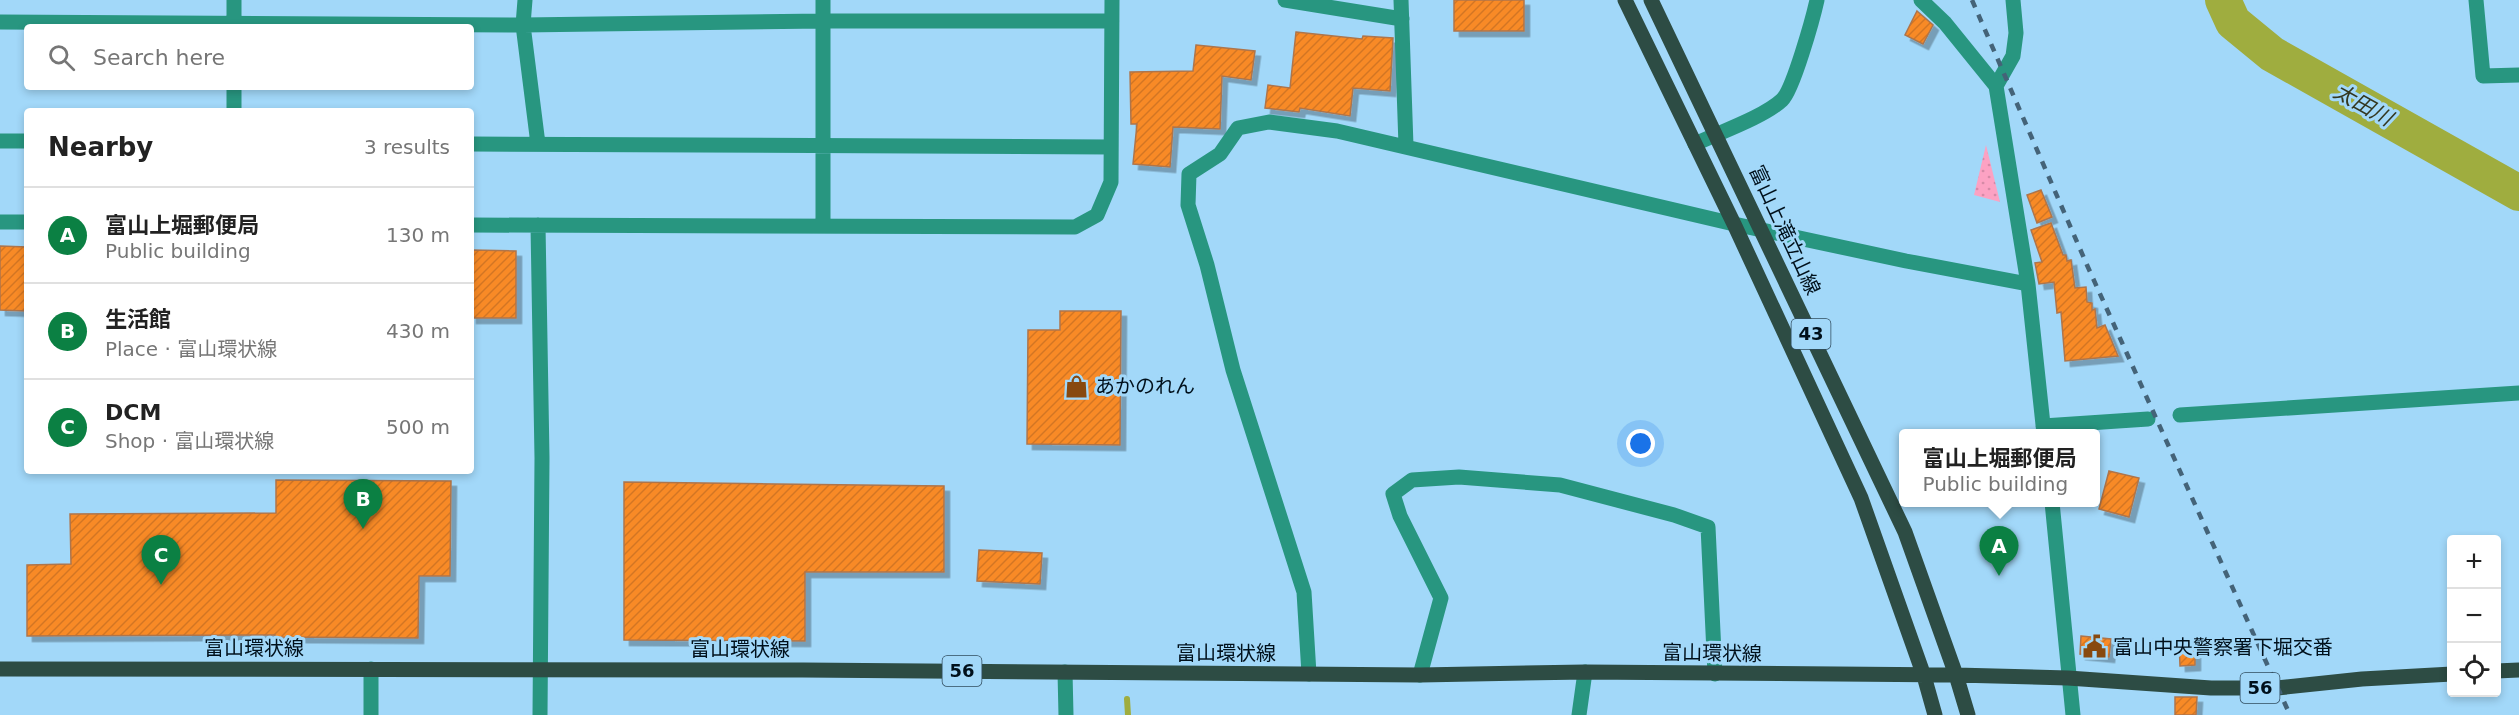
<!DOCTYPE html>
<html lang="en">
<head>
<meta charset="utf-8">
<style>
	:root { --surface:#fff; --page:#f2f2f2; --text:#222; --muted:#767676; --line:#e0e0e0; --accent:#0b8043 }
	body { margin:0; font-family:"DejaVu Sans","Noto Sans JP",sans-serif; background:var(--page); color:var(--text) }
	.controls { position:absolute; right:18px; bottom:18px; display:grid; overflow:hidden; border-radius:6px; box-shadow:0 3px 9px #0003 }
	.controls button { width:54px; height:54px; display:grid; place-items:center; padding:0; border:0; border-bottom:2px solid var(--line); background:var(--surface); color:var(--text); font:30px sans-serif }
	.you { position:absolute; left:1641px; top:444px; width:21px; height:21px; margin:-15px; border:4px solid #fff; border-radius:50%; background:#1a73e8; box-shadow:0 0 0 9px #1a73e833 }
	.badge { display:grid; place-items:center; width:39px; height:39px; border-radius:50%; background:var(--accent); color:#fff; font-size:20px; font-weight:700 }
	.pin { position:absolute; translate:-50% -50px; filter:drop-shadow(0 2px 3px #0008) }
	.pin::after { content:''; position:absolute; top:32px; width:21px; height:18px; background:inherit; clip-path:polygon(0 0,100% 0,50% 100%) }
	.popup { position:absolute; left:1899px; top:429px; width:201px; height:78px; box-sizing:border-box; display:grid; place-content:center; border-radius:6px; background:var(--surface); filter:drop-shadow(0 2px 4px #0005); font-size:20px; white-space:nowrap; color:var(--muted) }
	.popup b { font-size:22px; color:var(--text) }
	.popup::after { content:''; position:absolute; left:50%; top:100%; margin-left:-12px; border:12px solid transparent; border-top-color:var(--surface) }
	.list { margin:0; padding:0; list-style:none }
	h2 { display:flex; justify-content:space-between; align-items:center; height:78px; margin:0; padding:0 24px; font-size:26px }
	h2 small { font-size:20px; font-weight:400; color:var(--muted) }
	.list li { display:grid; grid-template-columns:39px 1fr auto; gap:18px; align-items:center; box-sizing:border-box; height:96px; padding:0 24px; border-top:2px solid var(--line) }
	.list b { display:block; font-size:22px; white-space:nowrap }
	.list p { margin:0; font-size:20px; white-space:nowrap; color:var(--muted) }
	.list em { font-size:20px; font-style:normal; color:var(--muted) }
	.icon { flex:none; width:33px; height:33px; fill:none; stroke:currentColor; stroke-width:2; stroke-linecap:round; stroke-linejoin:round }
	.map { position:relative; flex:none; width:2519px; height:715px; overflow:hidden }
	.search { position:absolute; background:var(--surface); box-shadow:0 3px 9px #0003; left:24px; top:24px; width:450px; height:66px; display:flex; align-items:center; gap:15px; box-sizing:border-box; padding:0 21px; border-radius:6px; color:var(--muted); font-size:22px }
	.panel { position:absolute; background:var(--surface); box-shadow:0 3px 9px #0003; left:24px; top:108px; width:450px; height:366px; border-radius:6px }
	.map>svg:first-child { display:block }
	.grass { fill:url(#grass-dots) }
	.lines { fill:none; stroke-linecap:round; stroke-linejoin:round }
	.stream { stroke:#9fad3f; stroke-width:6 }
	.river { stroke:#9fad3f; stroke-width:36 }
	.building { fill:url(#building-hatch); stroke:#ae754c; stroke-width:1.5; filter:url(#shadow) }
	.minor { stroke:#289680; stroke-width:15 }
	.major { stroke:#2d4c44; stroke-width:15 }
	.rail { stroke:#446378; stroke-width:4.5; stroke-dasharray:8 8; stroke-linecap:butt }
	.labels { text-anchor:middle; stroke-width:6; stroke-linejoin:round; paint-order:stroke }
	.shield { fill:#a2d8f9; stroke:#314c5e; stroke-width:1.5 }
	.shield-label { font-size:18px; font-weight:bold; fill:#00101b }
	.street-label { font-size:20px; fill:#00101b; stroke:#a2d8f9 }
	.poi-label { font-size:20px; fill:#00101b; stroke:#a2d8f9; text-anchor:start }
	.water-label { font-size:21px; font-style:italic; fill:#343820; stroke:#a2d8f9 }
</style>
</head>
<body>
<div class="map">
<svg width="2519" height="715" viewBox="0 0 2519 715">
	<defs>
		<pattern id="grass-dots" width="8" height="8" patternUnits="userSpaceOnUse" patternTransform="scale(1.5)"><rect width="8" height="8" fill="#fca2c3"/><path d="M2 2h.1M6 6h.1" fill="none" stroke="#d68aa7" stroke-width="1.8" stroke-linecap="round"/></pattern>
		<pattern id="building-hatch" width="6" height="6" patternUnits="userSpaceOnUse" patternTransform="scale(1.5)"><rect width="6" height="6" fill="#f88a27"/><path d="M-1 1l2-2M0 6l6-6M5 7l2-2" fill="none" stroke="#d37622"/></pattern>
		<filter id="shadow"><feDropShadow dx="5.5" dy="5.5" stdDeviation="0" flood-color="#0004"/></filter>
	</defs>
	<rect width="100%" height="100%" fill="#a2d8f9"/>
	<!-- grass -->
	<path class="grass" d="M1986 145 2000 202 1974 195Z"/>
	<g class="lines">
		<!-- stream -->
		<path class="stream" d="M1127 699 1128 715"/>
		<!-- river -->
		<path class="river" d="M2223 0 2233 22 2272 54 2519 193"/>
	</g>
	<!-- building -->
	<path class="building" d="M1454 0H1524V31H1454Z
		M1917 11 1933 25 1923 44 1905 35Z
		M1296 32 1362 39 1363 36 1393 38 1390 91 1353 88 1350 116 1300 108 1299 112 1265 108 1268 85 1290 88Z
		M1196 45 1255 51 1251 80 1222 76 1220 129 1173 127 1170 167 1133 164 1137 124H1131L1130 72 1193 71Z
		M2041 190 2052 217 2037 223 2027 195Z
		M2051 223 2063 255H2066L2067 261 2071 260 2075 288 2086 287 2087 302 2092 303V310L2095 309 2097 328 2105 325 2118 356 2065 361 2061 312 2057 313 2054 282 2039 284 2035 263 2042 262 2031 230Z
		M0 246 27 247V311L0 310Z
		M471 250 516 251V318H471Z
		M1060 311H1121L1120 445 1027 444 1028 330H1060Z
		M2109 471 2139 478 2129 517 2099 509Z
		M276 480 451 481 450 576H419L418 638 275 637V635L27 636V565L71 564 70 514 276 513Z
		M624 482 944 486V572H805V641L624 640Z
		M979 550 1042 553 1040 584 977 581Z
		M2081 636 2111 639 2109 657 2080 654Z
		M2195 640V665L2180 666 2179 641Z
		M2175 697H2197L2196 715H2175Z"/>
	<g class="lines">
		<!-- minor -->
		<path class="minor" d="M234 0V27
			M525 0 523 25 538 144
			M823 0V225
			M1285 0 1402 19
			M1401 0 1406 146
			M1921 0 1945 23 1996 86
			M2013 0 2016 33 2013 56 1996 86 2028 284 2044 434
			M2476 0 2483 76 2519 75
			M0 22 523 25 823 21H1112
			M234 87V111
			M0 141H27
			M471 144 1111 147
			M1695 144C1718 133 1764 117 1782 100 1793 90 1813 18 1817 0
			M0 222H27
			M471 225 1075 227 1097 215 1111 182 1112 0
			M538 225 542 458 540 715
			M2180 415 2519 393
			M2043 426 2148 419
			M2052 502 2073 715
			M371 669V715
			M1065 672 1066 715
			M1309 674 1304 592 1233 370 1207 265 1188 205 1189 174 1220 154 1238 128 1269 122 1337 131 1734 224 1906 261 2028 284
			M1420 675 1441 598 1400 516 1393 494 1412 480 1459 477 1560 485 1674 515 1708 527 1715 674
			M1579 715 1585 672"/>
		<!-- major -->
		<path class="major" d="M1625 0 1734 224 1861 498 1924 676 1935 715
			M1651 0 1905 532 1956 675 1968 715
			M0 669 803 670 1420 675 1585 672 1956 675 2068 678 2211 688H2277L2362 679 2452 674
			M2496 671 2519 670"/>
		<!-- rail -->
		<path class="rail" d="M1972 0 2087 265 2290 715"/>
	</g>
	<!-- icons -->
	<defs>
		<symbol id="shop-bare" viewBox="-9 -9 18 18"><path d="M-5-2.5h2.3a2.7 3.5 0 0 1 5.4 0H5L5.5 6h-11ZM-1.5-2.5h3a1.5 2.3 0 0 0-3 0Z" fill="#88490f" stroke="#a2d8f9" stroke-width="2.5" paint-order="stroke"/></symbol>
		<symbol id="civic-bare" viewBox="-9 -9 18 18"><path d="M-.6-6.5H3V-4.5H.6V-3L4-1V1h2V6H-6V1h2V-1L-.6-3ZM-1.2 2.5V6h2.4V2.5Z" fill="#88490f" stroke="#a2d8f9" stroke-width="2.5" paint-order="stroke"/></symbol>
	</defs>
	<g fill-rule="evenodd">
		<use href="#shop-bare" x="1060" y="370" width="33" height="33"/>
		<use href="#civic-bare" x="2078" y="630" width="33" height="33"/>
	</g>
	<g class="labels">
		<!-- shield labels -->
		<g class="shield">
			<rect x="1791.5" y="319" width="39" height="30" rx="4.5"/>
			<rect x="942.5" y="656" width="39" height="30" rx="4.5"/>
			<rect x="2240.5" y="673" width="39" height="30" rx="4.5"/>
		</g>
		<g class="shield-label">
			<text x="1811" y="340">43</text>
			<text x="962" y="677">56</text>
			<text x="2260" y="694">56</text>
		</g>
		<!-- street labels -->
		<g class="street-label">
			<text transform="translate(1785 230) rotate(65)" y="7">富山上滝立山線</text>
			<text x="254" y="655">富山環状線</text>
			<text x="740" y="656">富山環状線</text>
			<text x="1226" y="660">富山環状線</text>
			<text transform="translate(1712 653) rotate(1)" y="7">富山環状線</text>
		</g>
		<!-- poi labels -->
		<g class="poi-label">
			<text x="1095" y="393">あかのれん</text>
			<text x="2113" y="654">富山中央警察署下堀交番</text>
		</g>
		<!-- water labels -->
		<g class="water-label">
			<text transform="translate(2363 105) rotate(29)" y="7">太田川</text>
		</g>
	</g>
</svg>
<div class="controls">
<button>+</button>
<button>−</button>
<button><svg class="icon" aria-label="locate" viewBox="0 0 24 24"><circle cx="12" cy="12" r="6"/><path d="M12 2v4M12 18v4M2 12h4M18 12h4"/></svg></button>
</div>
<div class="you"></div>
<div class="pin badge" style="left:1999px;top:576px">A</div>
<div class="popup"><b>富山上堀郵便局</b>Public building</div>
<div class="pin badge" style="left:363px;top:529px">B</div>
<div class="pin badge" style="left:161px;top:585px">C</div>
<div class="search"><svg class="icon" aria-label="search" viewBox="0 0 24 24"><circle cx="10" cy="10" r="6"/><path d="M15 15l6 6"/></svg>Search here</div>
<section class="panel">
<h2>Nearby<small>3 results</small></h2>
<ul class="list">
<li><span class="badge">A</span><div><b>富山上堀郵便局</b><p>Public building</p></div><em>130 m</em></li>
<li><span class="badge">B</span><div><b>生活館</b><p>Place · 富山環状線</p></div><em>430 m</em></li>
<li><span class="badge">C</span><div><b>DCM</b><p>Shop · 富山環状線</p></div><em>500 m</em></li>
</ul>
</section>
</div>
</body>
</html>
